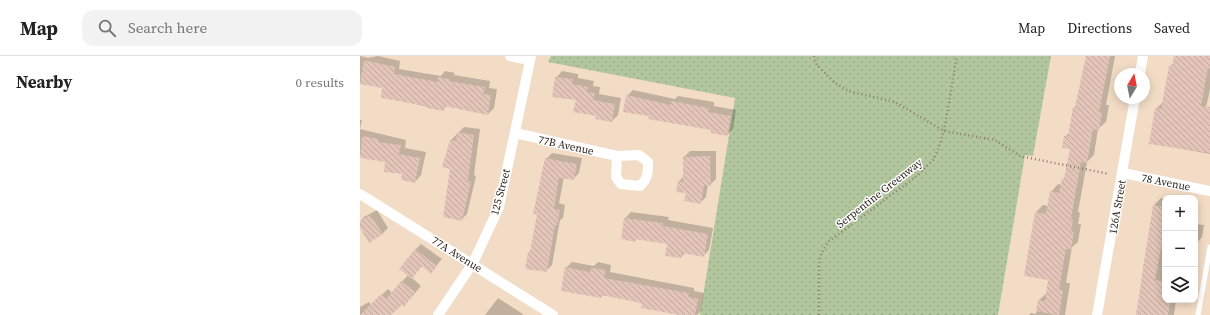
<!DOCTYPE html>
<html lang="en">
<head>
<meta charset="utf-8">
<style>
	:root { --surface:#fff; --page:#f2f2f2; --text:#222; --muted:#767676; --line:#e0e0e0 }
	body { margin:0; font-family:"Source Serif 4",serif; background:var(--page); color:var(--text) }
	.controls { position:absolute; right:12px; bottom:12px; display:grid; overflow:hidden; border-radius:8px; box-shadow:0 2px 10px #0003 }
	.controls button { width:36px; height:36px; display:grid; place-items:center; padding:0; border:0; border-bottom:1px solid var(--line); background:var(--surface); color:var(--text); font:20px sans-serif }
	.compass { position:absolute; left:754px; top:12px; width:36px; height:36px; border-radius:50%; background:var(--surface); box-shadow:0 2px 10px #0003; rotate:10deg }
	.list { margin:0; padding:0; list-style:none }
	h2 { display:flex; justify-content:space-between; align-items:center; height:52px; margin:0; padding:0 16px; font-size:17px }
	h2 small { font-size:13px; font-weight:400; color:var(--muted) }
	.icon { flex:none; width:22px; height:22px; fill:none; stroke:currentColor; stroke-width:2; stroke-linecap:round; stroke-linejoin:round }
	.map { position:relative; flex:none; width:850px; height:259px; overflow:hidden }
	header { display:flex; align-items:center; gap:24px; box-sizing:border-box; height:56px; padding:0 20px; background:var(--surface); border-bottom:1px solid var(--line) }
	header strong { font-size:19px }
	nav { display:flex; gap:22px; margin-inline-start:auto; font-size:14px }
	.search { width:280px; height:36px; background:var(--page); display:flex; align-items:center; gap:10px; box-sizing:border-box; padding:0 14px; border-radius:12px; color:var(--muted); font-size:15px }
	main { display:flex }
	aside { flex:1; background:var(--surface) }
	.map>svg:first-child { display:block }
	.grass { fill:url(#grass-dots) }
	.shadow { fill:#0003 }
	.building { fill:url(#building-back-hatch) }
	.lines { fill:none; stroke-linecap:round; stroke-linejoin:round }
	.path { stroke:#8c7d6e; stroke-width:2.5; stroke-dasharray:1 3; stroke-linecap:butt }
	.lane { stroke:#fff; stroke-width:5 }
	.street { stroke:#fff; stroke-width:10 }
	.labels { text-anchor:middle; stroke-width:3; stroke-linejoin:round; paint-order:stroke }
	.street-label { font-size:11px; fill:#2b231b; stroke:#fff }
</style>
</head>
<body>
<header>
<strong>Map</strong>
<div class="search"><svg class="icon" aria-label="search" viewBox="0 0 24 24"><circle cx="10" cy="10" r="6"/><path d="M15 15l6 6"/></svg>Search here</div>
<nav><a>Map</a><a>Directions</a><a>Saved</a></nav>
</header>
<main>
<aside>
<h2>Nearby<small>0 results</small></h2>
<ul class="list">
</ul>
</aside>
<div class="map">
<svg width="850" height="259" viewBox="0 0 850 259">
	<defs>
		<pattern id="grass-dots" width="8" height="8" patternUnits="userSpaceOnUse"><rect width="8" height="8" fill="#b2c69d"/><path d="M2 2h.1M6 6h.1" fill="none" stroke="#99aa87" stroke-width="1.8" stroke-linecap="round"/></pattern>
		<pattern id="building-back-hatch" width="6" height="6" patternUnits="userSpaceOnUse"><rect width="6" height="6" fill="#e2c5b8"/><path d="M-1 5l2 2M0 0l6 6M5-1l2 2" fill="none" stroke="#c2a99e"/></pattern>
	</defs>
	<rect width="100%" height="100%" fill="#f2dcc6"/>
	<!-- grass -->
	<path class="grass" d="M191 0H691L673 100 665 99 638 259H340L375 42 188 6Z"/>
	<!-- shadow -->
	<path class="shadow" d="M0 0 8 2 18 0 40 5 39 13 81 20 85 15 95 17 94 19 130 25 129 32 137 33 134 52 128 58 87 49 83 54 22 41 24 31 0 27Z
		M727 0H755L746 49H749L746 66 738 73 734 99 727 106 718 156 720 157 718 168H721L718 186 712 191 706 227H710L705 259H669L671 257 676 258 679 244 687 237 689 223 676 156 683 149 688 150 691 136 698 128 702 129 703 123 706 120 711 92 705 81 710 76Z
		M815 0H850V33L846 52 850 53V98L790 87 796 53 804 45 810 10 814 7Z
		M202 15 218 18V22L234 25 233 30 240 31 239 38 261 42 258 59 252 65 237 59 217 43 196 22Z
		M273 34 315 43 318 40 354 46V50L376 54 373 73 367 79 352 73 290 59 267 40Z
		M0 64H2L0 73 46 84 45 92 66 96 61 119 55 126 26 106 0 100Z
		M104 71 120 73 114 119 116 120 107 158 101 164 91 112V84Z
		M330 95H356V123L350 129H348L346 141 340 147 327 136 317 135 319 125 324 120V101Z
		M192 97 222 102 219 117 213 123 204 121 199 147 205 149 203 162 200 164 192 209 186 215 169 196 172 193 186 103Z
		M801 142 805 143V199L802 217 805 218V244H816L814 259H776L785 214 783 213 794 149Z
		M17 154 28 172 22 178 0 170V166L4 161Z
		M271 156 309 161 308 164 353 172 349 194 343 200 325 197 321 201 309 187 277 182 275 185 265 162Z
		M835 168 844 169 842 181 836 188Z
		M61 188 82 203 71 216 62 210 52 222 61 230 50 243 28 259H0V251L9 246 11 249 28 233 32 237 48 219 55 194Z
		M212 206 234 210 238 206 251 209 250 216 334 232V235L344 237 341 255 337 259H324L283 247 243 239 241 241 206 212Z
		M138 242 163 258 162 259H125Z"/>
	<!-- building -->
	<path class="building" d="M726 0H750L739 56H742L739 74 733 73 727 107 721 106 711 163 713 164 711 175 714 176 711 194 706 193 699 234H703L699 259H696L676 255 678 244 685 245 688 224 664 220 675 156 686 158 690 135 699 137 702 122 704 123 710 93 702 92 704 80 708 81 713 51H715Z
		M814 0H850V13L848 12 841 50 850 51V97L789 88 795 52 801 53 809 10H812Z
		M4 4 35 11 34 18 78 26V21L89 23V25L125 31 123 38 131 39 128 59 84 50V55L67 52 68 50 21 42 22 32 0 28Z
		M195 21 213 23 212 28 228 31 227 36 235 37 233 44 255 48 252 66 235 63 236 60 213 56 216 44 192 41Z
		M266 39 311 49V45L328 48 349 52 348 56 371 60 367 80 351 77V74L288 63 289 60 263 56Z
		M97 76 114 79 108 125 111 126 102 165 83 161 90 113 82 111 90 84 96 85Z
		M2 80 19 83 18 86 41 89 39 98 60 102 55 127 41 124 42 118 24 116 25 106 0 102Z
		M350 100 351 130 344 129 341 148 324 145 326 137 316 136 318 125 323 126V101Z
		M185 102 217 108 214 124 199 122 194 153 200 154 197 169H195L187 216 165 213 168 196H170L177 158H173Z
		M793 149 805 151V181H803L795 224 805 226V244H811L808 259H776Z
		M10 159 23 178 9 187 0 172V165Z
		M264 162 303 167V170L348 178 344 201 322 197 321 202 305 200 307 188 275 183V186L261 183Z
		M55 193 77 210 71 218 62 210 52 223 39 213Z
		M205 211 230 216 231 212 246 214 244 222 329 237 328 241 338 243 335 259H319L281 252 282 248 273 245 241 239V242L201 235Z
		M41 225 55 236 44 251 42 249 31 259H0L21 238 26 243Z"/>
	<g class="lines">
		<!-- path -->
		<path class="path" d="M454 0 457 9 474 26 488 35 535 46 584 75 635 84 660 100 749 118
			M459 259V207L461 198 468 186 558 119 573 104 578 94 584 75 597 0"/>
		<!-- lane -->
		<path class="lane" d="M838 259 850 191"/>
		<!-- street -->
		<path class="street" d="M150 0 169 4
			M780 18 783 0
			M155 77 257 100 279 99 288 106C288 116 288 123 280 130L261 128 256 121 257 100
			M763 117 850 135
			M0 138 193 259
			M78 259 113 207 139 151 171 0
			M737 259 775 42"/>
	</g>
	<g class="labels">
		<!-- street labels -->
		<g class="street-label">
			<text transform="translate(206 89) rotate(12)" y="4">77B Avenue</text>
			<text transform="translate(806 126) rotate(11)" y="4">78 Avenue</text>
			<text transform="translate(140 136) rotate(-75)" y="4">125 Street</text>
			<text transform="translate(519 137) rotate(-38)" y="4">Serpentine Greenway</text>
			<text transform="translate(757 151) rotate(-80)" y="4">126A Street</text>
			<text transform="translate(97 198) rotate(32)" y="4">77A Avenue</text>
		</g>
	</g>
</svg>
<div class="controls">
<button>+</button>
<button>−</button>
<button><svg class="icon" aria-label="layers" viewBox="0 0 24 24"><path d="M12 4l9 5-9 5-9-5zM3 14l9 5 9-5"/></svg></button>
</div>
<svg class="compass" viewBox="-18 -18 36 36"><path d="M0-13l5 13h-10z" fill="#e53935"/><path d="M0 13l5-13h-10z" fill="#767676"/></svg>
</div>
</main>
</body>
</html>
